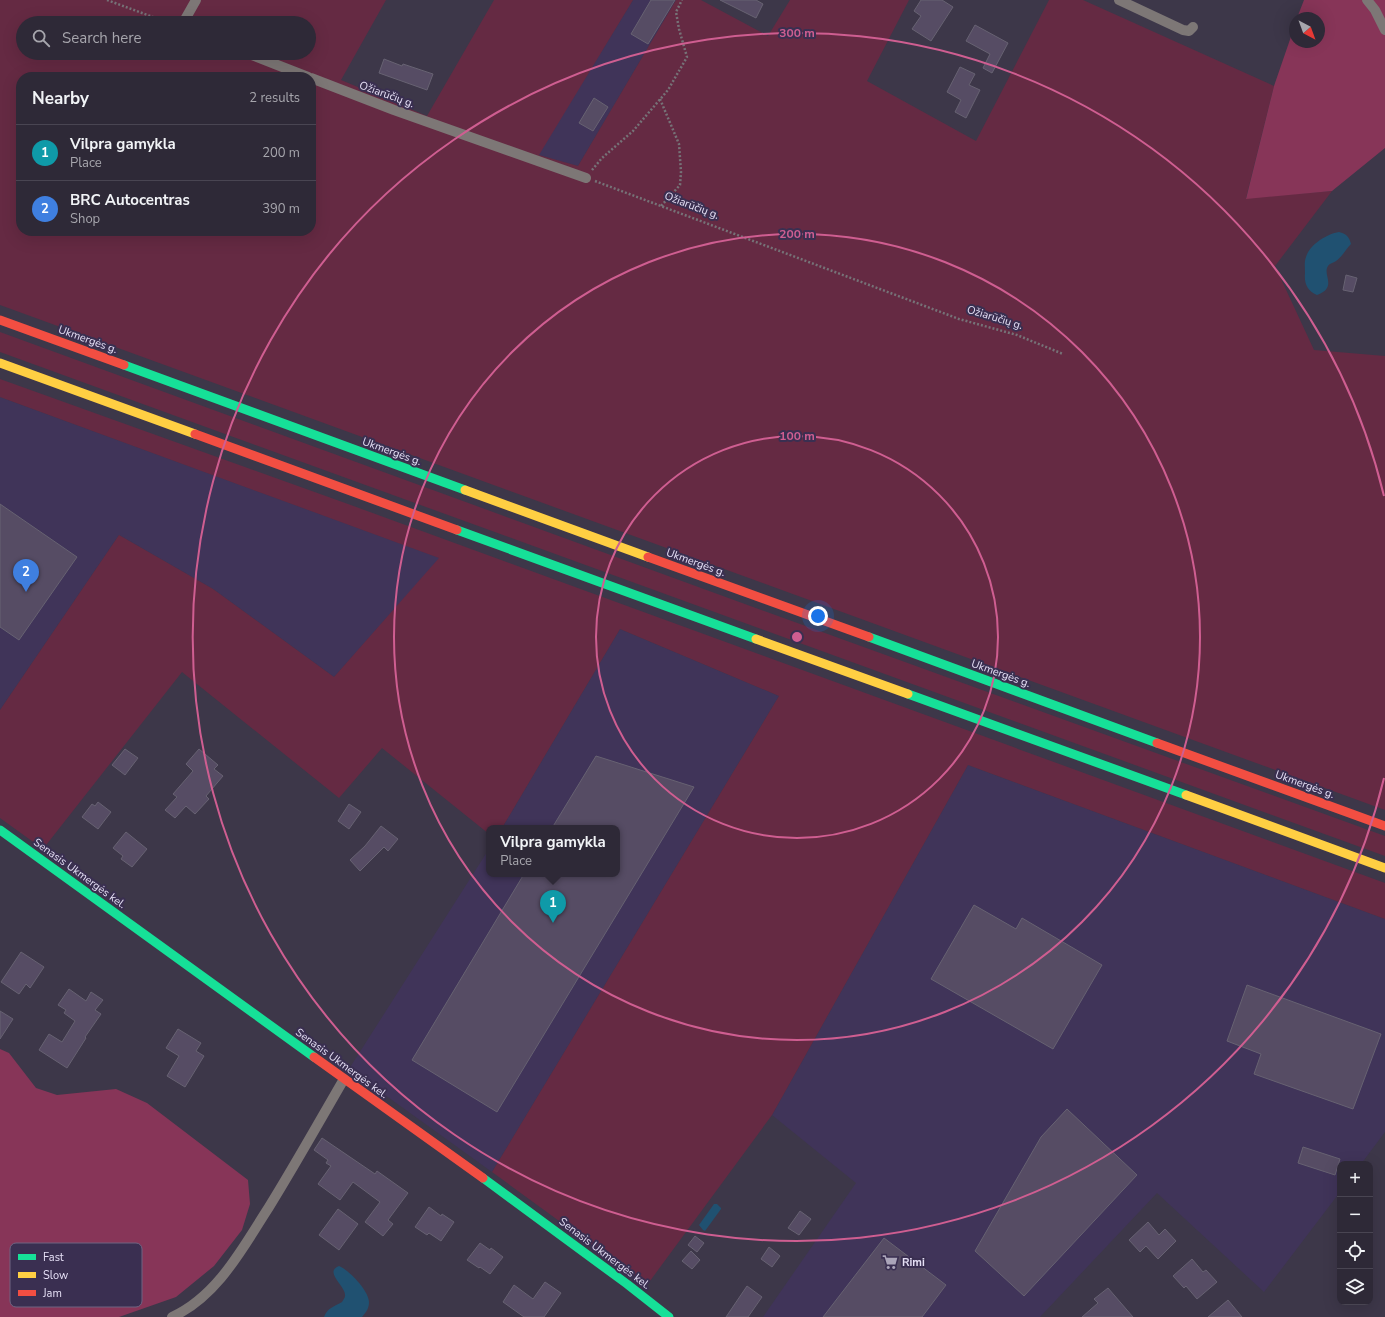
<!DOCTYPE html>
<html lang="en">
<head>
<meta charset="utf-8">
<style>
	:root { --surface:#2e2937; --page:#3a3542; --text:#f1f3f6; --muted:#a7a6ad; --line:#494552; --accent:#e69b98 }
	body { margin:0; font-family:"Nunito Sans",sans-serif; background:var(--page); color:var(--text) }
	.controls { position:absolute; right:12px; bottom:12px; display:grid; overflow:hidden; border-radius:8px; box-shadow:0 4px 16px #0002 }
	.controls button { width:36px; height:36px; display:grid; place-items:center; padding:0; border:0; border-bottom:1px solid var(--line); background:var(--surface); color:var(--text); font:20px sans-serif }
	.compass { position:absolute; left:1289px; top:12px; width:36px; height:36px; border-radius:50%; background:var(--surface); box-shadow:0 4px 16px #0002; rotate:139deg }
	.you { position:absolute; left:818px; top:616px; width:14px; height:14px; margin:-10px; border:3px solid #fff; border-radius:50%; background:#1a73e8; box-shadow:0 0 0 6px #1a73e833 }
	.badge { display:grid; place-items:center; width:26px; height:26px; border-radius:50%; background:var(--accent); color:#fff; font-size:13px; font-weight:700 }
	.pin { position:absolute; translate:-50% -33px; filter:drop-shadow(0 1px 2px #0008) }
	.pin::after { content:''; position:absolute; top:21px; width:14px; height:12px; background:inherit; clip-path:polygon(0 0,100% 0,50% 100%) }
	.popup { position:absolute; left:486px; top:825px; width:134px; height:52px; box-sizing:border-box; display:grid; place-content:center; border-radius:8px; background:var(--surface); filter:drop-shadow(0 1px 3px #0005); font-size:13px; white-space:nowrap; color:var(--muted) }
	.popup b { font-size:15px; color:var(--text) }
	.popup::after { content:''; position:absolute; left:50%; top:100%; margin-left:-8px; border:8px solid transparent; border-top-color:var(--surface) }
	.list { margin:0; padding:0; list-style:none }
	h2 { display:flex; justify-content:space-between; align-items:center; height:52px; margin:0; padding:0 16px; font-size:17px }
	h2 small { font-size:13px; font-weight:400; color:var(--muted) }
	.list li { display:grid; grid-template-columns:26px 1fr auto; gap:12px; align-items:center; box-sizing:border-box; height:56px; padding:0 16px; border-top:1px solid var(--line) }
	.list b { display:block; font-size:15px; white-space:nowrap }
	.list p { margin:0; font-size:13px; white-space:nowrap; color:var(--muted) }
	.list em { font-size:13px; font-style:normal; color:var(--muted) }
	.icon { flex:none; width:22px; height:22px; fill:none; stroke:currentColor; stroke-width:2; stroke-linecap:round; stroke-linejoin:round }
	.map { position:relative; flex:none; width:1385px; height:1317px; overflow:hidden }
	.search { position:absolute; background:var(--surface); box-shadow:0 4px 16px #0002; left:16px; top:16px; width:300px; height:44px; display:flex; align-items:center; gap:10px; box-sizing:border-box; padding:0 14px; border-radius:22px; color:var(--muted); font-size:15px }
	.panel { position:absolute; background:var(--surface); box-shadow:0 4px 16px #0002; left:16px; top:72px; width:300px; height:164px; border-radius:16px }
	.map>svg:first-child { display:block }
	.built { fill:#403459 }
	.green { fill:#652a43; fill-rule:evenodd }
	.forest { fill:#873558 }
	.water { fill:#205171 }
	.building { fill:#564c64; stroke:#676272 }
	.lines { fill:none; stroke-linecap:round; stroke-linejoin:round }
	.path { stroke:#767277; stroke-width:2.5; stroke-dasharray:2 2; stroke-linecap:butt }
	.street { stroke:#7d7776; stroke-width:10 }
	.fast { stroke:#16e098; stroke-width:9 }
	.slow { stroke:#ffcf43; stroke-width:9 }
	.jam { stroke:#f24e42; stroke-width:9 }
	.ring { fill:none; stroke:#cf5e91; stroke-width:2 }
	.labels { text-anchor:middle; stroke-width:4; stroke-linejoin:round; paint-order:stroke }
	.street-label { font-size:11px; fill:#e6e0f6; stroke:#3a2f51 }
	.poi-label { font-size:11px; font-weight:bold; fill:#e6e0f6; stroke:#3a2f51; text-anchor:start }
	.key { fill:#3a2f51; stroke:#6e6482; stroke-width:1 }
	.key-label { font-size:11px; fill:#e6e0f6 }
	.centre { fill:#cf5e91; stroke:#3a2f51; stroke-width:2 }
	.ring-label { font-size:12px; text-anchor:middle; font-weight:bold; fill:#cf5e91; stroke:#3a2f51; stroke-width:4; stroke-linejoin:round; paint-order:stroke }
</style>
</head>
<body>
<div class="map">
<svg width="1385" height="1317" viewBox="0 0 1385 1317">
	<rect width="100%" height="100%" fill="#3d3749"/>
	<!-- built -->
	<path class="built" d="M633 0H676L578 166 538 155Z
		M0 397 440 558 334 677 213 589 119 535 0 710Z
		M620 629 779 696 492 1172 349 1069 489 849V874H617V828H502Z
		M968 765 1385 919V1132L1361 1164H1340V1192L1264 1292 1157 1193 1040 1317H763L856 1183 772 1115Z"/>
	<!-- green -->
	<path class="green" d="M0 0H386L341 80 427 116 494 0H633L539 155 578 166 676 0H701L768 36 790 0H909L867 81 976 141 1049 0H1083L1274 86 1246 198 1332 191 1275 266 1314 350 1385 356V810L0 305ZM23 23H309V53H23ZM21 77H311V231H21Z
		M0 332 767 612 1385 836V856L0 352Z
		M0 379 348 504 1385 883V919L968 765 772 1115 647 1285 492 1172 779 696 620 629 502 828H489V834L382 748 339 798 182 672 43 849 0 818V710L119 535 213 589 334 677 439 558 0 397Z"/>
	<!-- forest -->
	<path class="forest" d="M1304 0H1385V148L1332 191 1246 199 1274 86 1295 25V42H1319V18H1297Z
		M0 1049 9 1053 36 1088 57 1095 116 1089 147 1103 248 1180 250 1204 242 1230 214 1266 176 1297 119 1317H0Z"/>
	<!-- water -->
	<path class="water" d="M1339 232C1346 234 1349 236 1351 244 1346 249 1342 257 1336 261 1333 263 1330 263 1328 266 1322 275 1338 287 1317 295 1307 291 1304 283 1305 273 1305 268 1304 262 1306 257 1310 244 1327 234 1339 232Z
		M714 1204H717L721 1208V1209L705 1231 703 1230 699 1225Z
		M339 1266C349 1270 369 1291 369 1302 369 1309 366 1312 362 1317H324C327 1308 335 1306 342 1302 343 1300 345 1298 345 1296 347 1287 323 1272 339 1266Z"/>
	<!-- building -->
	<path class="building" d="M651 0H675L648 44 631 34Z
		M720 0H756L763 4 756 18Z
		M921 0H942L953 7 931 41 912 29 921 16 914 11Z
		M975 25 1008 43 992 73 983 68 990 54 966 41Z
		M384 59 402 66 403 64 433 74 427 90 379 73Z
		M960 67 975 74 969 85 980 90 966 118 955 112 961 100 947 92Z
		M594 98 608 107 593 131 579 123Z
		M1346 275 1357 278 1353 292 1343 290Z
		M0 504 77 557 19 640 0 627Z
		M125 749 138 758 125 775 112 765Z
		M199 749 218 765 214 769 223 776 206 796 209 799 195 814 186 806 175 818 165 810 177 797 173 794 193 771 186 764Z
		M596 756 694 787 497 1112 412 1060 524 874H617V828H552Z
		M98 802 111 812 98 829 82 817 92 804 95 806Z
		M349 804 361 812 349 829 338 821Z
		M381 826 398 839 388 851 384 847 360 871 350 860 365 846Z
		M126 832 147 849 132 867 121 859 123 856 113 848Z
		M974 905 1016 929 1022 918 1102 965 1053 1049 931 979Z
		M21 952 44 967 30 988 26 984 19 994 1 982Z
		M1247 985 1381 1034 1353 1109 1254 1074 1261 1054 1227 1041Z
		M69 989 86 1001 91 992 103 1000 95 1010 101 1014 85 1037 86 1038 67 1068 39 1050 49 1034 62 1042 75 1021 64 1013 66 1010 58 1005Z
		M0 1011 13 1019 0 1039Z
		M178 1029 201 1043 196 1051 204 1056 185 1087 167 1076 179 1056 166 1048Z
		M1067 1109 1137 1175 1024 1296 975 1251 1041 1137Z
		M322 1138 375 1174 377 1171 408 1193 388 1220 393 1224 383 1236 365 1222 380 1202 353 1182 340 1200 318 1184 331 1166 326 1163 328 1160 314 1150Z
		M1303 1147 1340 1159 1335 1175 1298 1163Z
		M429 1207 441 1216 442 1214 454 1222 441 1241 429 1233 427 1235 415 1227Z
		M338 1209 358 1224 339 1250 319 1235Z
		M800 1211 811 1219 799 1235 788 1228Z
		M1148 1222 1159 1235 1165 1229 1176 1241 1158 1259 1146 1246 1140 1252 1129 1240Z
		M695 1236 704 1243 697 1252 688 1245Z
		M884 1238 946 1285 922 1317H823Z
		M480 1243 490 1250 491 1248 503 1257 490 1274 480 1267 479 1268 467 1260Z
		M769 1247 780 1256 772 1267 761 1259Z
		M691 1251 700 1260 692 1269 682 1261Z
		M1192 1259 1203 1272 1206 1270 1217 1282 1197 1299 1186 1286 1184 1288 1173 1276Z
		M545 1282 561 1293 544 1317H524L503 1302 514 1285 533 1299Z
		M747 1286 762 1297 748 1317H726Z
		M1108 1288 1133 1317H1082L1098 1303 1094 1299Z
		M1228 1300 1242 1317H1208Z"/>
	<g class="lines">
		<!-- path -->
		<path class="path" d="M107 0 169 23
			M660 99 679 144 681 172 680 185 661 206
			M592 170 602 158 633 131 668 90 687 57 679 29 676 12 682 0
			M595 181 959 319 1017 335 1063 354"/>
		<!-- street -->
		<path class="street" d="M1119 0 1183 30 1189 31 1193 27
			M1367 0 1375 10 1385 30
			M183 23 196 0
			M247 53 308 77
			M311 78 394 110 586 178
			M172 1317C218 1296 243 1247 269 1207 295 1165 319 1122 344 1079"/>
		<!-- fast -->
		<path class="fast" d="M124 365 465 490
			M457 530 756 639
			M869 637 1157 743
			M908 694 1186 795
			M0 830 314 1057
			M483 1178 627 1284 669 1317"/>
		<!-- slow -->
		<path class="slow" d="M0 363 195 434
			M465 490 648 557
			M756 639 908 694
			M1186 795 1385 868"/>
		<!-- jam -->
		<path class="jam" d="M0 320 124 365
			M195 434 457 530
			M648 557 869 637
			M1157 743 1385 826
			M314 1057 483 1178"/>
	</g>
	<!-- distance rings -->
	<g class="ring">
		<circle cx="797" cy="637" r="201"/>
		<circle cx="797" cy="637" r="403"/>
		<path d="M1384 778A604 604 0 1 1 1384 496"/>
	</g>
	<!-- icons -->
	<defs>
		<symbol id="supermarket-bare" viewBox="-9 -9 18 18"><path d="M-6-5.5h2.5l.6 2H6L4.5 2H-2.5L-4.4-4H-6ZM-1.5 3.2a1.3 1.3 0 1 0 .1 0ZM3 3.2a1.3 1.3 0 1 0 .1 0Z" fill="#aba5b9" stroke="#3a2f51" stroke-width="2.5" paint-order="stroke"/></symbol>
	</defs>
	<g fill-rule="evenodd">
		<use href="#supermarket-bare" x="879" y="1251" width="22" height="22"/>
	</g>
	<g class="labels">
		<!-- street labels -->
		<g class="street-label">
			<text transform="translate(387 94) rotate(20)" y="4">Ožiarūčių g.</text>
			<text transform="translate(692 205) rotate(21)" y="4">Ožiarūčių g.</text>
			<text transform="translate(995 317) rotate(17)" y="4">Ožiarūčių g.</text>
			<text transform="translate(88 339) rotate(20)" y="4">Ukmergės g.</text>
			<text transform="translate(392 451) rotate(20)" y="4">Ukmergės g.</text>
			<text transform="translate(696 562) rotate(20)" y="4">Ukmergės g.</text>
			<text transform="translate(1001 673) rotate(20)" y="4">Ukmergės g.</text>
			<text transform="translate(1305 784) rotate(20)" y="4">Ukmergės g.</text>
			<text transform="translate(80 873) rotate(36)" y="4">Senasis Ukmergės kel.</text>
			<text transform="translate(342 1063) rotate(36)" y="4">Senasis Ukmergės kel.</text>
			<text transform="translate(605 1253) rotate(37)" y="4">Senasis Ukmergės kel.</text>
		</g>
		<!-- poi labels -->
		<g class="poi-label">
			<text x="902" y="1266">Rimi</text>
		</g>
	</g>
	<!-- legend -->
	<rect x="10" y="1243" width="132" height="64" rx="6" class="key"/>
	<rect x="18" y="1254" width="18" height="6" fill="#16e098"/>
	<rect x="18" y="1272" width="18" height="6" fill="#ffcf43"/>
	<rect x="18" y="1290" width="18" height="6" fill="#f24e42"/>
	<g class="key-label">
		<text x="43" y="1261">Fast</text>
		<text x="43" y="1279">Slow</text>
		<text x="43" y="1297">Jam</text>
	</g>
	<circle cx="797" cy="637" r="6" class="centre"/>
	<g class="ring-label">
		<text x="797" y="37">300 m</text>
		<text x="797" y="238">200 m</text>
		<text x="797" y="440">100 m</text>
	</g>
</svg>
<div class="controls">
<button>+</button>
<button>−</button>
<button><svg class="icon" aria-label="locate" viewBox="0 0 24 24"><circle cx="12" cy="12" r="6"/><path d="M12 2v4M12 18v4M2 12h4M18 12h4"/></svg></button>
<button><svg class="icon" aria-label="layers" viewBox="0 0 24 24"><path d="M12 4l9 5-9 5-9-5zM3 14l9 5 9-5"/></svg></button>
</div>
<svg class="compass" viewBox="-18 -18 36 36"><path d="M0-13l5 13h-10z" fill="#e53935"/><path d="M0 13l5-13h-10z" fill="#a7a6ad"/></svg>
<div class="you"></div>
<div class="pin badge" style="left:553px;top:923px;background:#0f9aa8">1</div>
<div class="popup"><b>Vilpra gamykla</b>Place</div>
<div class="pin badge" style="left:26px;top:592px;background:#3f7fe0">2</div>
<div class="search"><svg class="icon" aria-label="search" viewBox="0 0 24 24"><circle cx="10" cy="10" r="6"/><path d="M15 15l6 6"/></svg>Search here</div>
<section class="panel">
<h2>Nearby<small>2 results</small></h2>
<ul class="list">
<li><span class="badge" style="background:#0f9aa8">1</span><div><b>Vilpra gamykla</b><p>Place</p></div><em>200 m</em></li>
<li><span class="badge" style="background:#3f7fe0">2</span><div><b>BRC Autocentras</b><p>Shop</p></div><em>390 m</em></li>
</ul>
</section>
</div>
</body>
</html>
